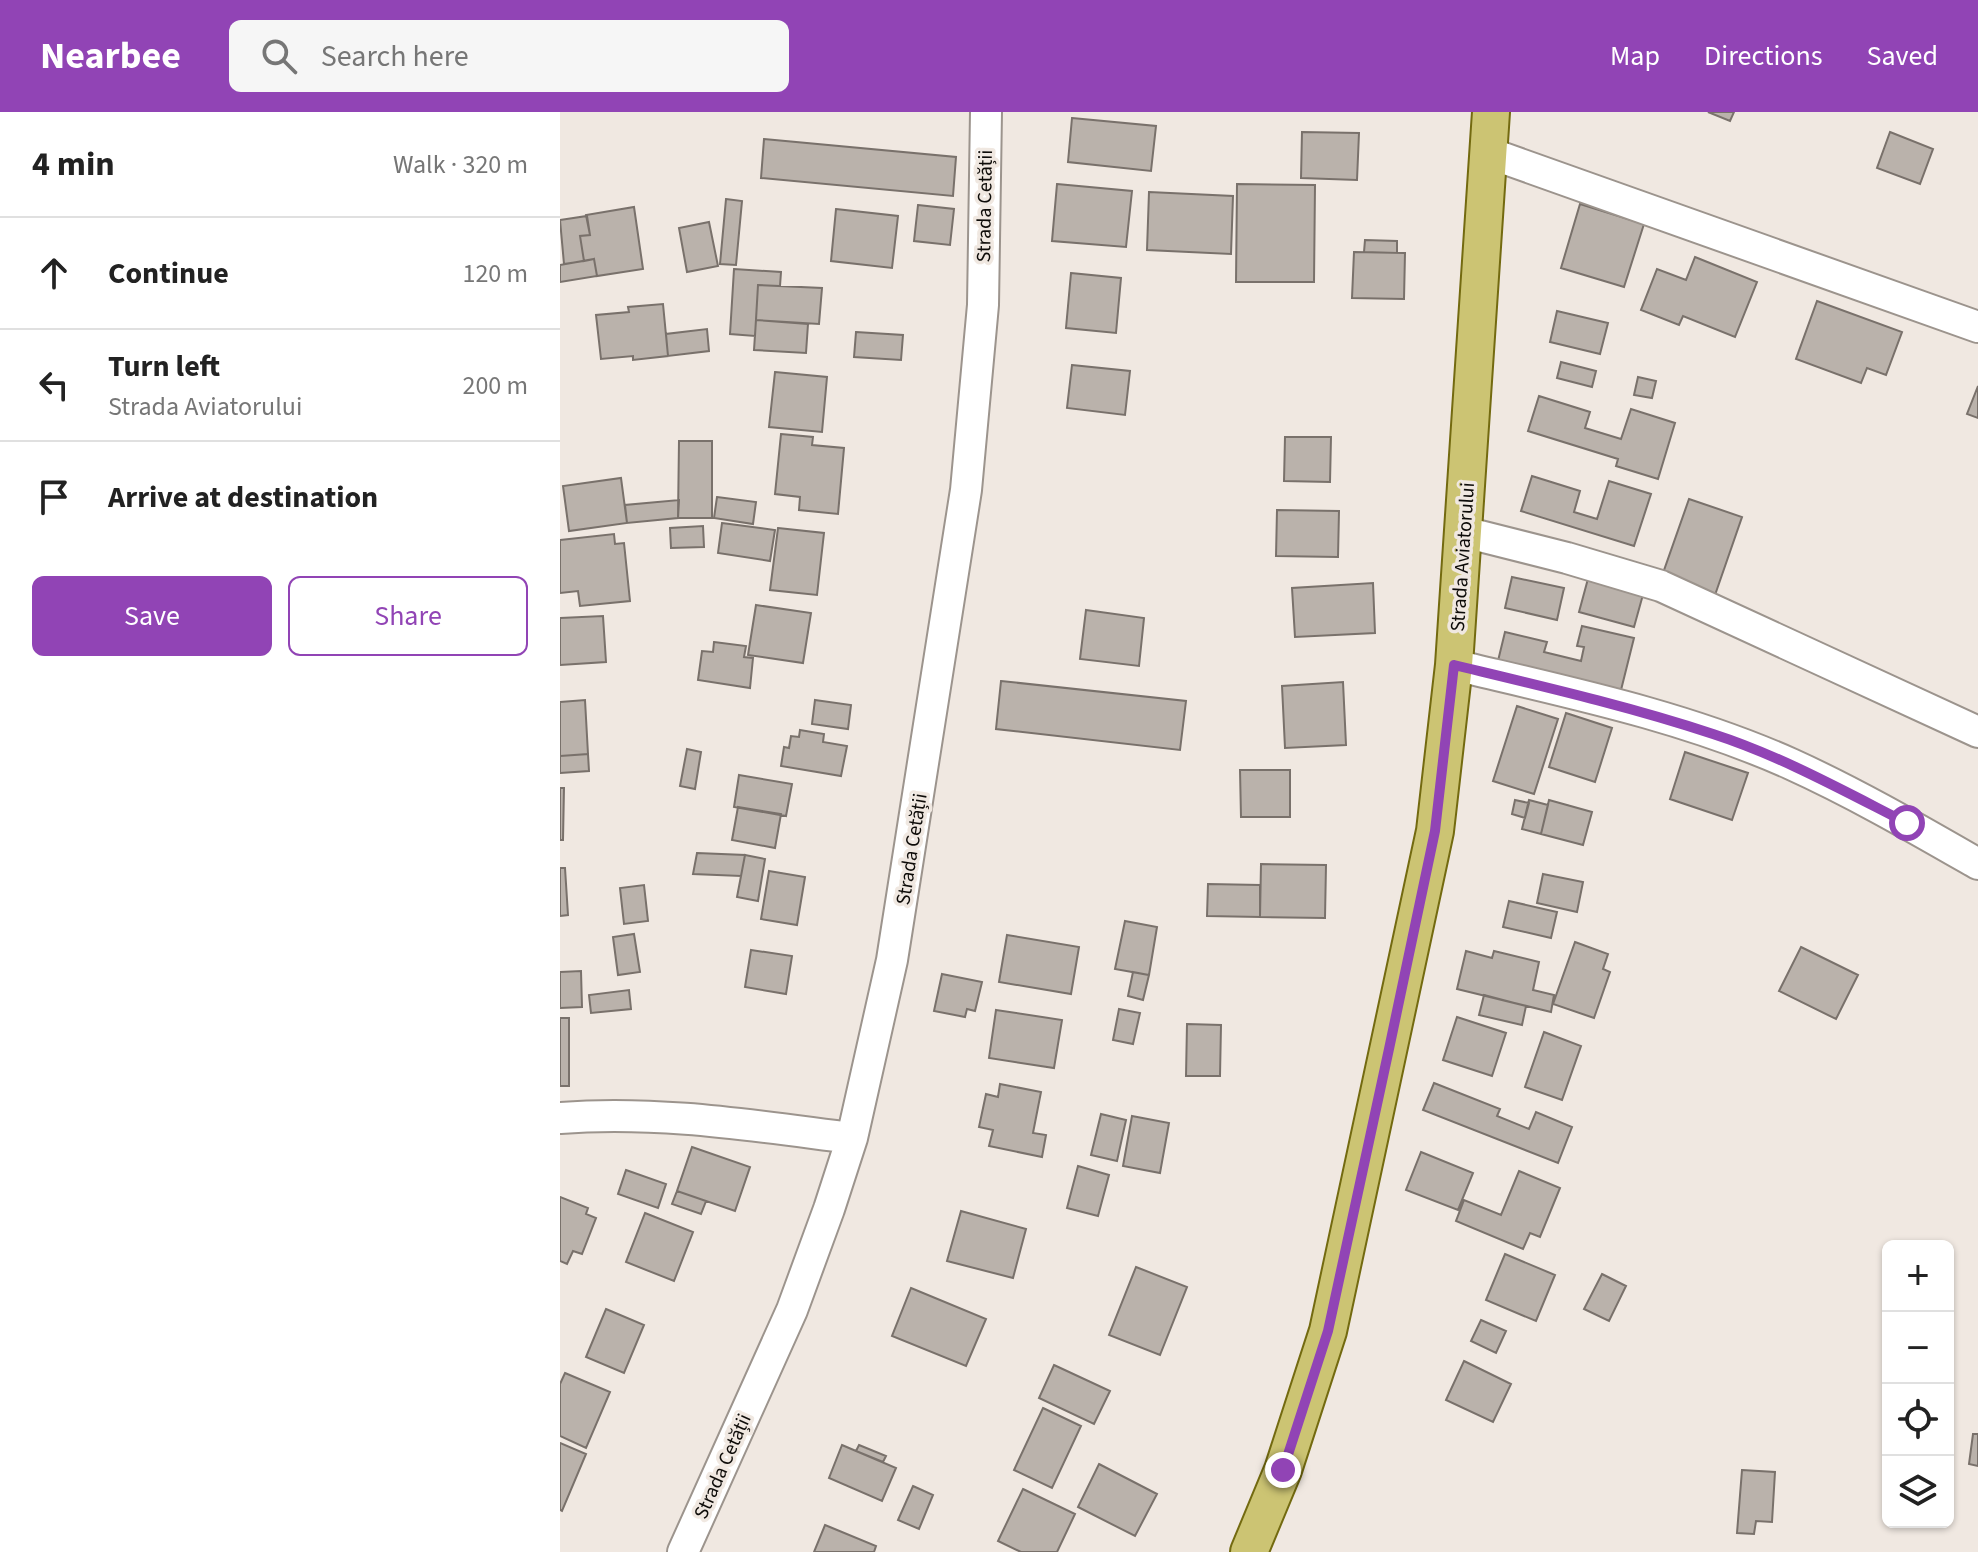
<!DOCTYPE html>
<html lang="en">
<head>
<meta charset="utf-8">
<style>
	:root { --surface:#fff; --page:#f6f6f6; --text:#222; --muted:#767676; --line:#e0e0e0; --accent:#9144b5 }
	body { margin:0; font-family:"Source Sans 3",sans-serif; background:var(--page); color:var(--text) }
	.controls { position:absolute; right:24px; bottom:24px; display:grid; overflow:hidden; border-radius:12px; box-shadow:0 2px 6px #0004 }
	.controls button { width:72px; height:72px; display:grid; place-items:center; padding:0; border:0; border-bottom:2px solid var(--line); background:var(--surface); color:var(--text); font:40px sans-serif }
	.stop { position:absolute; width:24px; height:24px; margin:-18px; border:6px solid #9144b5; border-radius:50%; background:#fff }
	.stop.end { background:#9144b5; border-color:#fff; box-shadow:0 2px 8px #0008 }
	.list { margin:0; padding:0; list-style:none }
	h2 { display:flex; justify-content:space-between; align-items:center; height:104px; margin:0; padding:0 32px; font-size:34px }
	h2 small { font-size:26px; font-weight:400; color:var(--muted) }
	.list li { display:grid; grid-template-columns:52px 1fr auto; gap:24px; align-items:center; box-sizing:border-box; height:112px; padding:0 32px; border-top:2px solid var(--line) }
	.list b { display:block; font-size:30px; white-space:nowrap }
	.list p { margin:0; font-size:26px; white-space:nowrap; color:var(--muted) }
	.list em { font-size:26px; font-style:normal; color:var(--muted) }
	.actions { display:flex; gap:16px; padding:24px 32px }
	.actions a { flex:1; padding:18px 0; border:2px solid var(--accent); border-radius:12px; text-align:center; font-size:28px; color:var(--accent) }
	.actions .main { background:var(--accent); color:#fff }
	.icon { flex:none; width:44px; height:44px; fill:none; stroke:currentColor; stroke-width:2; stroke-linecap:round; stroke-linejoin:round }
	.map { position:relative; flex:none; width:1418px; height:1440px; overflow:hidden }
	header { display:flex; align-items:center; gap:48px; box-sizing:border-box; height:112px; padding:0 40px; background:var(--accent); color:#fff }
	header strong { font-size:38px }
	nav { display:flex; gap:44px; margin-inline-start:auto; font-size:28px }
	.search { width:560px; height:72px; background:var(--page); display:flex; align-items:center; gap:20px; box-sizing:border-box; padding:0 28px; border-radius:12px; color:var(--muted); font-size:30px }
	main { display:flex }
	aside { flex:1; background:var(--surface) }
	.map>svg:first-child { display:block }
	.building { fill:#bab2ab; stroke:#79716b; stroke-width:2 }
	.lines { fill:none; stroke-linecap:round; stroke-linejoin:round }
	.minor-casing { stroke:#9c948d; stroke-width:34 }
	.major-casing { stroke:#736a10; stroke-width:40 }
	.minor { stroke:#fff; stroke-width:30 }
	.major { stroke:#ccc473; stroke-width:36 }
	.route { stroke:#9144b5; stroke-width:10 }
	.labels { text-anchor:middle; stroke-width:7; stroke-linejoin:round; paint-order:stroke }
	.street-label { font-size:20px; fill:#0d0b08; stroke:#f0e8e1 }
</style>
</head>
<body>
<header>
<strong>Nearbee</strong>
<div class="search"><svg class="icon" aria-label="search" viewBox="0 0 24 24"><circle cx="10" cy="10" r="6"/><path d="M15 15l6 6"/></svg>Search here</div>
<nav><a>Map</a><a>Directions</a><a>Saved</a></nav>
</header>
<main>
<aside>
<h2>4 min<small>Walk · 320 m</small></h2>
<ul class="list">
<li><svg class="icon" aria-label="ahead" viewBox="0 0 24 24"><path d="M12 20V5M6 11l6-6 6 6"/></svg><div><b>Continue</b></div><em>120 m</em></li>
<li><svg class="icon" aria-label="left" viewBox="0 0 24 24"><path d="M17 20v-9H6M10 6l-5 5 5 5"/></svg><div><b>Turn left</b><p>Strada Aviatorului</p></div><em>200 m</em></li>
<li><svg class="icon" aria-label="arrive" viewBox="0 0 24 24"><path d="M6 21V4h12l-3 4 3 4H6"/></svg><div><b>Arrive at destination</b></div></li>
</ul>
<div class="actions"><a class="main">Save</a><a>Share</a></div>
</aside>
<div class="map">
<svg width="1418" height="1440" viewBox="0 0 1418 1440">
	<rect width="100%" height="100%" fill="#f0e8e1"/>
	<!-- building -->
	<path class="building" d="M1148 0H1174L1170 9Z
		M512 6 596 14 591 59 508 50Z
		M742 20 799 21 797 68 741 66Z
		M1330 20 1373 37 1360 72 1317 56Z
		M204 27 396 45 393 84 201 66Z
		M497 72 572 79 566 135 492 129Z
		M677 72 755 73 754 170H676Z
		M589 80 673 84 671 142 587 138Z
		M166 87 182 89 176 153 160 152Z
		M1020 92 1084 112 1064 175 1001 156Z
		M358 93 394 97 390 133 354 129Z
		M74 95 83 157 37 164 34 147 24 149 20 124 30 123 26 103Z
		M276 97 338 104 332 156 271 149Z
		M27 104 30 123 20 124 24 149 4 152 0 108Z
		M149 110 158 154 127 160 119 116Z
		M805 128 837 129V141L804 140Z
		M794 140 845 141 844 187 792 186Z
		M1135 145 1197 170 1175 225 1123 204 1119 213 1081 198 1097 157 1126 168Z
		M34 147 37 164 0 170V153Z
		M174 157 221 160 220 174 198 173 195 224 170 222Z
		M511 161 561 166 556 221 506 216Z
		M198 173 262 176 259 212 196 208Z
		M1257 189 1342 220 1326 263 1307 256 1301 271 1236 247Z
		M103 192 108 244 73 248V244L41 247 36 203 69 200 68 195Z
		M997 199 1048 211 1040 242 990 230Z
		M196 208 248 212 246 241 194 238Z
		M147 217 149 239 108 244 106 222Z
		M296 220 343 223 341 248 294 245Z
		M1001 250 1036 259 1032 275 997 266Z
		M512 253 570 259 565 303 507 296Z
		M215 260 267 265 262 320 209 315Z
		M1078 265 1096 269 1092 286 1074 283Z
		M1418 274V306L1407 302Z
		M979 284 1030 300 1025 316 1061 327 1071 297 1115 311 1098 367 1056 354 1058 347 968 319Z
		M221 322 253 325 252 333 284 336 278 402 239 398 240 385 215 382Z
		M725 325H771L770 370 724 369Z
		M119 329H152V406H118Z
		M972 364 1020 379 1014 400 1037 407 1049 369 1091 382 1074 434 961 399Z
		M61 366 67 411 9 419 3 374Z
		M157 385 196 390 193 412 154 406Z
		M1129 387 1182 405 1155 483 1102 464Z
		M119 388 118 406 67 411 65 393Z
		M717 398 779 399 778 445 716 444Z
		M162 411 215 418 210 449 158 441Z
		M143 414 144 435 111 436 110 416Z
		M218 416 264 421 257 483 210 478Z
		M54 422 55 432 64 431 70 489 20 494 18 479 0 481V428Z
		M1029 463 1084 479 1074 515 1019 500Z
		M952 465 1004 476 997 508 945 496Z
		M813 471 815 521 735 525 732 476Z
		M196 493 251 501 243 551 188 543Z
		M526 498 584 506 579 554 520 547Z
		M43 504 46 550 0 553V506Z
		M1022 514 1074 526 1060 582 937 553 945 520 987 530 984 540 1021 549 1024 535 1017 534Z
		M154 530 186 534 184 545 193 546 190 576 138 568 142 539 153 540Z
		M441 569 626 589 620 638 436 617Z
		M783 570 786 633 725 636 722 574Z
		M25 588 28 642 0 644V590Z
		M255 588 291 593 288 617 252 612Z
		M957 594 998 607 974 682 933 669Z
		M1006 601 1052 616 1035 670 989 655Z
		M240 618 264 622 263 630 287 634 281 664 221 654 224 635 229 636 231 624 239 625Z
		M127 637 141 640 135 677 120 674Z
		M1125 640 1188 661 1172 708 1110 687Z
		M28 642 29 659 0 661V644Z
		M680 658H730V705H681Z
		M179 663 232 672 226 704 174 695Z
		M0 676H4L3 728H0Z
		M955 688 969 691 965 706 952 702Z
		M969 688 988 693 981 722 962 717Z
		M989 688 1032 700 1023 733 981 722Z
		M178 695 221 702 215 736 172 728Z
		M137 741 185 743 181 764 133 762Z
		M185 743 205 747 198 789 177 785Z
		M701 752 766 753 765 806 700 805Z
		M0 756H5L8 803 0 804Z
		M209 759 245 765 237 813 201 807Z
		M983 762 1023 770 1017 800 977 791Z
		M648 772 700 773V805L647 804Z
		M84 773 88 809 64 812 60 776Z
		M949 789 997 800 991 826 943 815Z
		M565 809 597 815 589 863 555 857Z
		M74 822 80 860 58 863 53 825Z
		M447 823 519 835 511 882 439 870Z
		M1015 830 1048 842 1043 857 1050 860 1034 906 993 892Z
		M1241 835 1298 863 1276 907 1219 879Z
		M191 838 232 844 226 882 185 875Z
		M906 839 932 846 934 839 979 850 973 878 994 883 991 900 897 877Z
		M21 859 22 895 0 896V860Z
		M573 860 589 863 583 888 568 884Z
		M382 862 422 870 415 899 407 897 405 905 374 899Z
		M69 878 71 897 31 901 29 883Z
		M924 883 966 894 962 913 919 903Z
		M559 897 580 901 573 932 553 928Z
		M436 898 502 908 494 956 429 946Z
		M897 905 946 921 932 964 883 948Z
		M0 906H9V974H0Z
		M627 912 661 913 660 964H626Z
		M984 920 1021 934 1002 988 965 975Z
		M874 971 940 997 937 1004 969 1017 976 1000 1012 1015 998 1051 863 998Z
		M440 972 481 980 473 1021 486 1023 482 1045 429 1034 433 1018 419 1015 426 982 438 985Z
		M541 1002 566 1008 557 1049 531 1043Z
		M572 1004 609 1011 600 1061 563 1054Z
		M132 1035 190 1055 175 1099 117 1079Z
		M861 1040 913 1061 898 1098 846 1078Z
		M518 1054 549 1063 538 1104 507 1096Z
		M66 1058 106 1072 98 1096 58 1082Z
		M959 1059 1000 1076 980 1125 970 1121 963 1137 896 1109 904 1088 941 1103Z
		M117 1079 146 1089 141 1102 112 1092Z
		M0 1085 28 1096 26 1102 36 1106 22 1142 13 1139 7 1152 0 1149Z
		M401 1099 466 1117 453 1166 387 1149Z
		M85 1101 133 1120 114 1169 66 1150Z
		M945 1142 995 1163 976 1209 926 1188Z
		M576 1155 627 1175 600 1243 549 1223Z
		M1042 1162 1066 1174 1049 1209 1024 1197Z
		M351 1176 426 1207 406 1254 332 1224Z
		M46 1197 84 1213 64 1261 26 1245Z
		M921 1208 946 1219 936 1241 911 1229Z
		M904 1249 951 1272 933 1310 886 1288Z
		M494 1253 550 1279 534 1312 479 1286Z
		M5 1261 50 1280 26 1336 0 1324V1272Z
		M483 1296 521 1314 492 1376 454 1358Z
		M1413 1322H1418V1354L1409 1352Z
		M0 1331 26 1342 2 1399 0 1398Z
		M282 1333 336 1356 322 1389 269 1366Z
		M299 1333 326 1344 323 1350 296 1339Z
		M539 1352 597 1382 575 1424 518 1395Z
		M1182 1358 1215 1360 1212 1410 1196 1409 1194 1422 1177 1421Z
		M353 1374 373 1383 359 1417 338 1408Z
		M463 1377 515 1402 497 1440H461L438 1429Z
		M265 1413 316 1434 314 1440H254Z"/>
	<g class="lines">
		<defs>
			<path id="minor" d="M929 41 1418 215
				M904 420 1007 446 1101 474 1418 620
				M894 553C1007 580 1124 604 1231 652 1295 681 1357 717 1418 752
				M0 1006C97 998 195 1014 292 1026
				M123 1440 232 1198 269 1097 292 1026 332 848 406 378 423 193 426 0"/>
			<path id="major" d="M689 1440 723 1358 768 1219 875 719 894 553 931 0"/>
		</defs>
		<!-- minor casing -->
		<use href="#minor" class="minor-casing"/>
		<!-- major casing -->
		<use href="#major" class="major-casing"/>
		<!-- minor -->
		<use href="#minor" class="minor"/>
		<!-- major -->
		<use href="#major" class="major"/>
	</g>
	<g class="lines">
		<!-- route -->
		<path class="route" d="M723 1358 768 1219 829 937 875 719 894 553C981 574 1068 594 1153 622 1221 644 1284 679 1347 711"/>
	</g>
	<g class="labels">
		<!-- street labels -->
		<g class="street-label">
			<text transform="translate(424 94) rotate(-89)" y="7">Strada Cetății</text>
			<text transform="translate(902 445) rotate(-86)" y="7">Strada Aviatorului</text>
			<text transform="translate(351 737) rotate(-81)" y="7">Strada Cetății</text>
			<text transform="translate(162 1354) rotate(-66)" y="7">Strada Cetății</text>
		</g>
	</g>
</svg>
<div class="controls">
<button>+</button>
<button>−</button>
<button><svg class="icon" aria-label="locate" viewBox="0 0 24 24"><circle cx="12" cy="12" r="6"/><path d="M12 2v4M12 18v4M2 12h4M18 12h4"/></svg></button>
<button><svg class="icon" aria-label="layers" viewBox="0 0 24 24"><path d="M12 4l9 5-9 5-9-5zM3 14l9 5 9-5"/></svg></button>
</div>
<div class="stop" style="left:1347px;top:711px"></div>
<div class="stop end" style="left:723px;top:1358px"></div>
</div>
</main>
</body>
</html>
